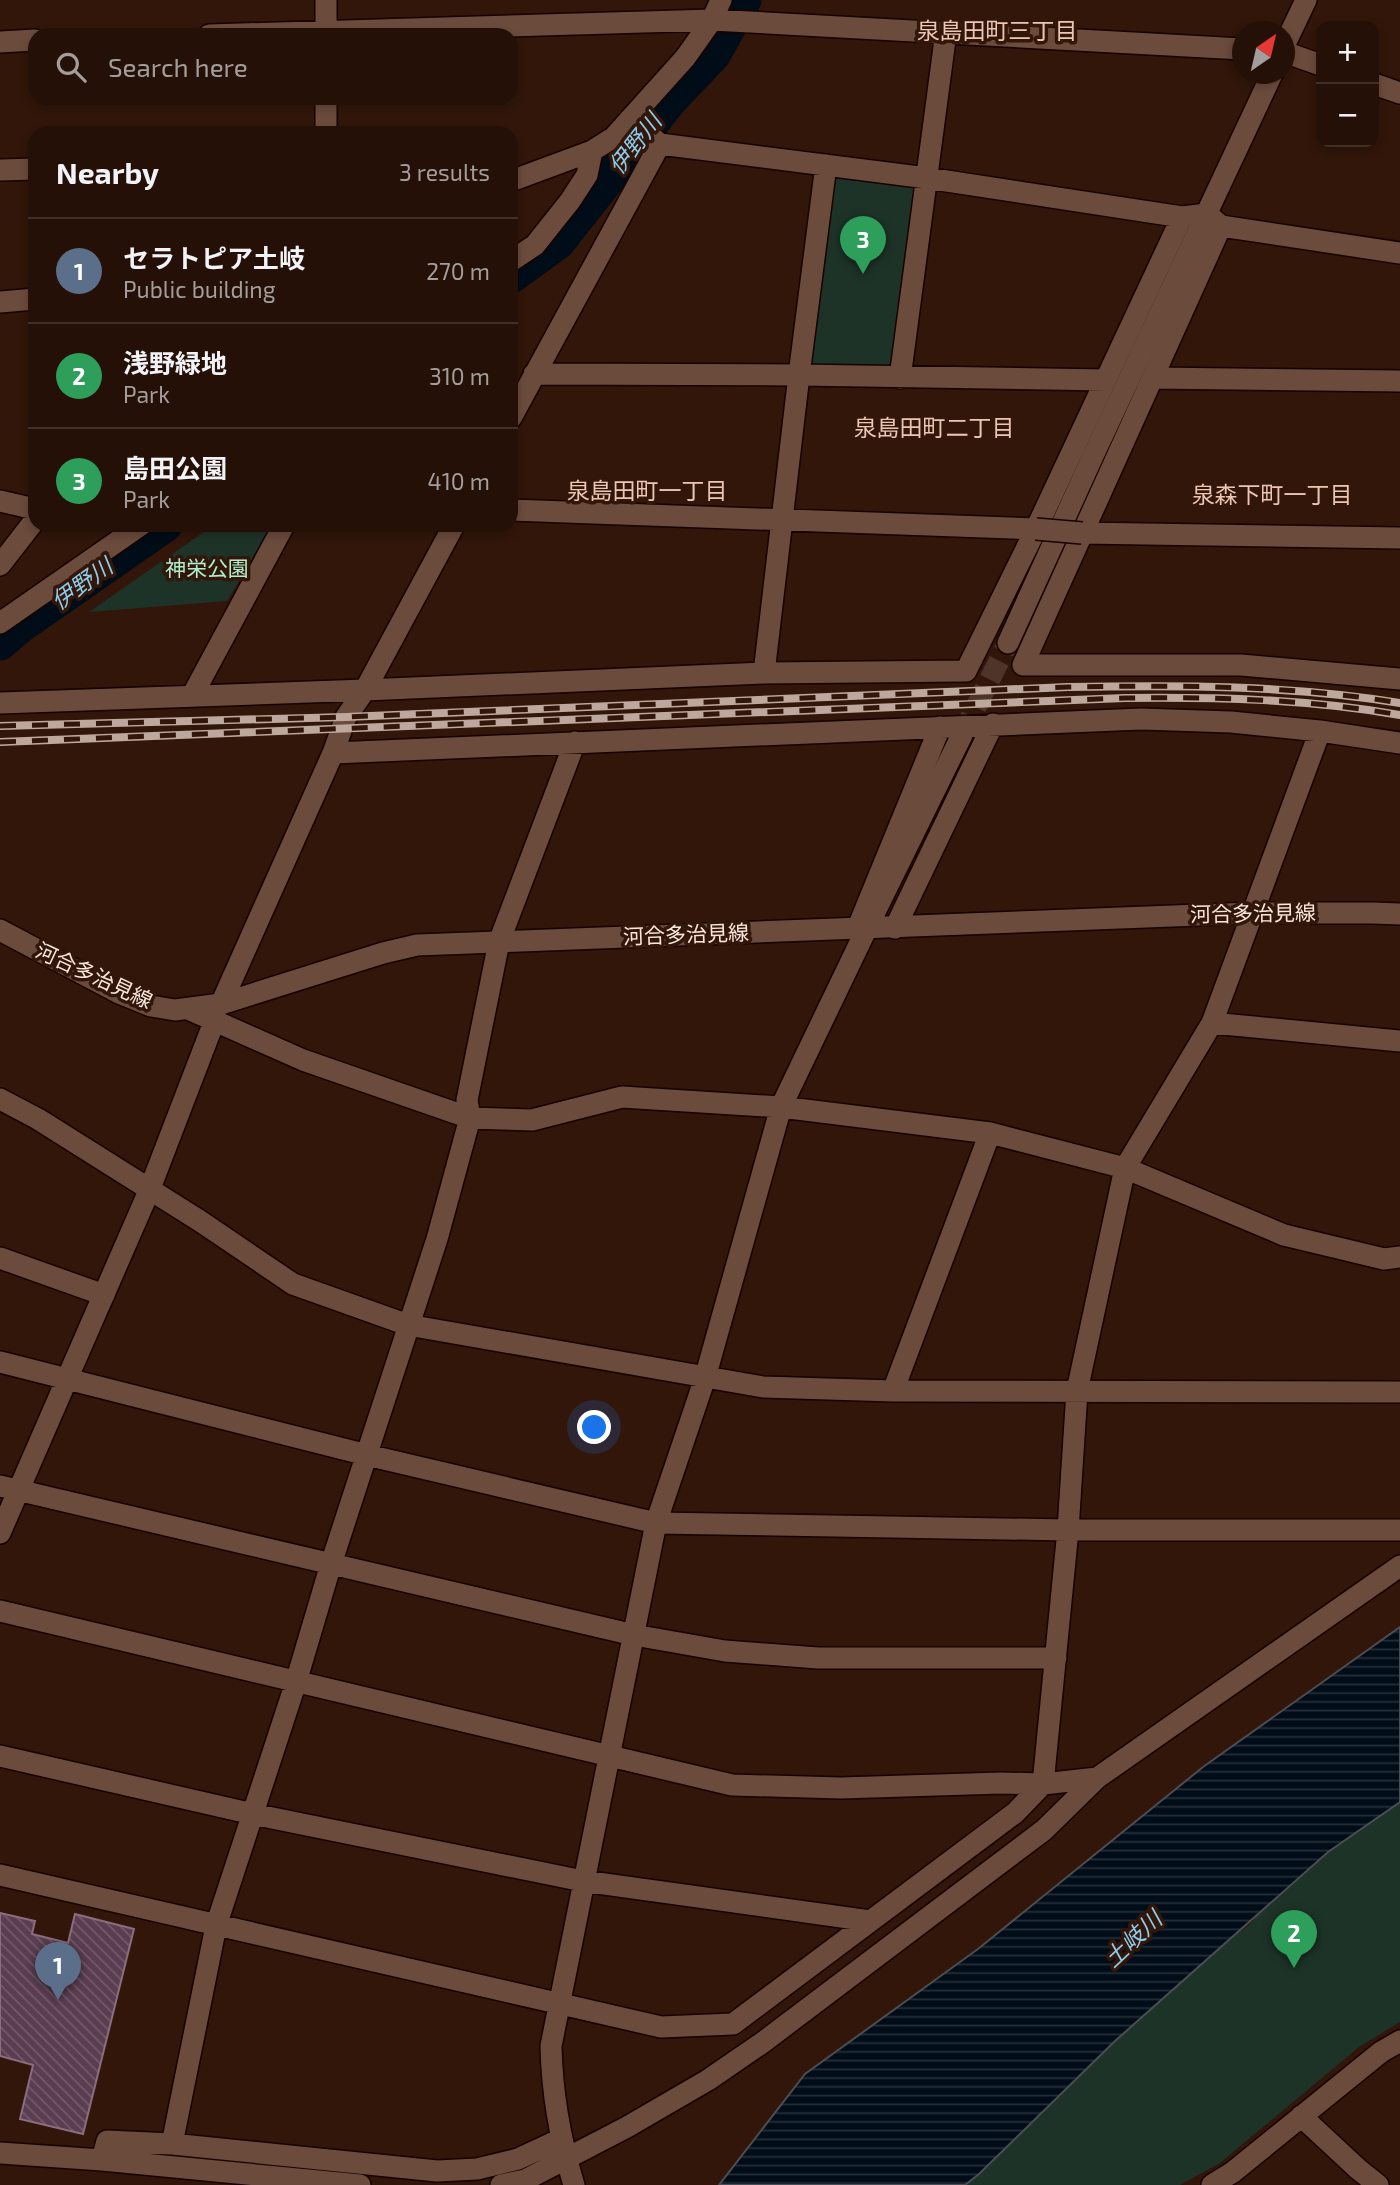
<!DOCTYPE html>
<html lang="en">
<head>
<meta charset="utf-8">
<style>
	:root { --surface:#251007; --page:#311e15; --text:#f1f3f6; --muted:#a39d9b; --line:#423028; --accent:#2563eb }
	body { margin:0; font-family:"Exo 2","Noto Sans JP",sans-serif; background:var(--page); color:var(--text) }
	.controls { position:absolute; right:21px; top:21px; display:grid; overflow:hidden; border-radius:14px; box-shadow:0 4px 10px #0003 }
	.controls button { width:63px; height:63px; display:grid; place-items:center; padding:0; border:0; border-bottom:2px solid var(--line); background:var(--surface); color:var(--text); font:35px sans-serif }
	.compass { position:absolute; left:1232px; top:21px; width:63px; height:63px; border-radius:50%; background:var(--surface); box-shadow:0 4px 10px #0003; rotate:34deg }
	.you { position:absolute; left:595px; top:1428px; width:24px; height:24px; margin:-18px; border:5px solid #fff; border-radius:50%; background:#1a73e8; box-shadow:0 0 0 10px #1a73e833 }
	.badge { display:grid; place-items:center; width:46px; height:46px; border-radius:50%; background:var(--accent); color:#fff; font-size:23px; font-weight:700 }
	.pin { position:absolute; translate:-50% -58px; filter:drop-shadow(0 2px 4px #0008) }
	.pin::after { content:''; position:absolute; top:37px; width:24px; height:21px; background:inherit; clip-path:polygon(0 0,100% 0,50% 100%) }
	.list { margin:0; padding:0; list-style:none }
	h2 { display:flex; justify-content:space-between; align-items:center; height:91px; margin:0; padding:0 28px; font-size:30px }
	h2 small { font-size:23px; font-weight:400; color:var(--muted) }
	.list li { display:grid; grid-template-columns:46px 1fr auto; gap:21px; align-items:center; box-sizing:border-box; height:105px; padding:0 28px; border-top:2px solid var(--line) }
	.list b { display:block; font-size:26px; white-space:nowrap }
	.list p { margin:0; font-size:23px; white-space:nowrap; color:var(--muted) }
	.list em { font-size:23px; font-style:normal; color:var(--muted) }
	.icon { flex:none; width:38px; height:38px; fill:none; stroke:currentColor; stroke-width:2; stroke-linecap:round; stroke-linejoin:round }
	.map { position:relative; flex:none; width:1400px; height:2185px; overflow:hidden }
	.search { position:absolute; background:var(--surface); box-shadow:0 4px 10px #0003; left:28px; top:28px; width:490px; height:77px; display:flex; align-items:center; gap:18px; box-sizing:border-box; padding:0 24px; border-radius:21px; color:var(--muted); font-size:26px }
	.panel { position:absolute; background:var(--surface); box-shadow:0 4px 10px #0003; left:28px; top:126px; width:490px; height:406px; border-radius:21px }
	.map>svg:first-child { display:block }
	.green { fill:#1e3328 }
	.water { fill:url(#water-rules); stroke:#4b4d52; stroke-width:2 }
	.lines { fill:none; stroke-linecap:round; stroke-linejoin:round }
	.river { stroke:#000c17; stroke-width:35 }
	.building { fill:url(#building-back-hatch); stroke:#8c6c80; stroke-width:2 }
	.secondary-tunnel { stroke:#4f3529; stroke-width:21; stroke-dasharray:21 10; stroke-linecap:butt }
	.street-casing { stroke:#170200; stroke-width:24 }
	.secondary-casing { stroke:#170200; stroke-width:24 }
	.street { stroke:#6b4b3c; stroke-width:21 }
	.secondary { stroke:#6b4b3c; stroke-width:21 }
	.rail-casing { stroke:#bea89d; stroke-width:8 }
	.rail { stroke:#311609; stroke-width:5; stroke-dasharray:16; stroke-linecap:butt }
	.street-bridge-casing { stroke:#170200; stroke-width:24; stroke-linecap:butt }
	.street-bridge { stroke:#6b4b3c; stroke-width:21 }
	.labels { text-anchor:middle; stroke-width:7; stroke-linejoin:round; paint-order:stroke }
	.park-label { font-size:21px; fill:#aeefcd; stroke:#311609 }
	.street-label { font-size:21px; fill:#fae6dd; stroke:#311609 }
	.neighbourhood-label { font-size:23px; fill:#ecc6b5; stroke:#311609 }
	.water-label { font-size:23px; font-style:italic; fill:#8ccded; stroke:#311609 }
</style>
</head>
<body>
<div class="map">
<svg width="1400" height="2185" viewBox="0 0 1400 2185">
	<defs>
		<pattern id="water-rules" width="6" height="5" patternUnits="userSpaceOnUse" patternTransform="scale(1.75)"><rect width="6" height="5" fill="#000c17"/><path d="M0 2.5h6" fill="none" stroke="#262f38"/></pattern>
		<pattern id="building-back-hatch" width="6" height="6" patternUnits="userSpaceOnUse" patternTransform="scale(1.75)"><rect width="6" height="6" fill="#5a3d50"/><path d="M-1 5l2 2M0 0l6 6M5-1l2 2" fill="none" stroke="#735969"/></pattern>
	</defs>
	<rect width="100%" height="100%" fill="#311609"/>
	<!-- green -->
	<path class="green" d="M836 175 913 184 917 189 895 361 886 367H813L809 360 832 179Z
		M214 525H272L227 601 89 612Z
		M1400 1784V2022L1359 2047 1220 2163 1180 2185H958L1127 2011 1248 1926 1322 1843Z"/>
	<!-- water -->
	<path class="water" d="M1400 1627V1802L1328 1852 1115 2041 979 2174 965 2185H719L805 2074 978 1949 1203 1767Z"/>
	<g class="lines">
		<!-- river -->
		<path class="river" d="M511 276 558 242 670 100 713 55 744 0
			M0 643 20 626 165 525"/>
	</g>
	<!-- building -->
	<path class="building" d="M0 1913 35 1921 32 1934 68 1943 75 1914 134 1929 83 2134 20 2119 33 2065 0 2056Z"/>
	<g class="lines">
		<!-- secondary-tunnel -->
		<path class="secondary-tunnel" d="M962 735 1008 643"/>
		<defs>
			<path id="street" d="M326 0V35
				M209 35 712 20 1242 49
				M0 42 35 40
				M1284 52 1321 65
				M1374 84 1400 93
				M630 119 660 144 927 178 1182 217 1207 214 1221 226 1400 253
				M326 133V98
				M0 170 35 169
				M511 181 592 151 614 137 685 58 712 20 721 0
				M1221 226 1023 665H1241L1400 679
				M511 261 535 245 570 201 587 175 592 151
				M0 302 35 299
				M534 374 799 375 1106 380
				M900 378 946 32
				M1153 378 1400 381
				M511 418 660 144
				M0 501 35 509
				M511 510 1036 529
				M1082 533 1400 538
				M0 565 35 520
				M0 623 141 525
				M764 673 799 375 826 165
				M192 696 284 525
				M0 703 365 690 764 673 966 671 1036 529 1182 217
				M333 753 1141 719 1231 722 1320 731 1400 743
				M858 927 940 727
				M895 928 993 724
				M221 1004 333 753 346 717 365 690 454 525
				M188 1009 303 1060 470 1118 532 1120 622 1097 781 1107 990 1133 1125 1168 1284 1235 1384 1259 1400 1257
				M1212 1023 1400 1041
				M0 1099 38 1119 200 1221 293 1284 408 1325 763 1387 893 1391 1400 1392
				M149 1191 214 1022
				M0 1258 104 1295
				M0 1362 367 1455 656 1523 1068 1530H1400
				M893 1391 990 1133
				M0 1486 634 1635 725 1651 818 1658H1056
				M0 1533 67 1379
				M0 1611 732 1785 841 1788 1001 1783 1043 1784 1097 1778
				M0 1756 253 1814 583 1881 870 1921
				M0 1875 661 2027 733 2024 1015 1813 1043 1784 1068 1530 1077 1391 1125 1168 1212 1023 1320 731
				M1301 2116 1358 2169 1378 2185
				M172 2144 437 2171 477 2169 518 2159 561 2139
				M0 2153 102 2160 360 2185
				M102 2160 107 2141 172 2144 216 1926 296 1682 331 1564 437 1239 470 1118 467 1100 499 942 575 742
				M501 2185 525 2180 627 2127 708 2080 762 2043 1044 1830 1097 1778 1400 1566
				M574 2185C560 2139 552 2093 551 2046L656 1523 705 1378 781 1107 867 928
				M1212 2185 1233 2172 1381 2052 1400 2041"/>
			<path id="secondary" d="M1284 46 1306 0
				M1008 643 1093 456 1272 74
				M867 928 962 735
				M0 930 119 993 151 1006 175 1010 221 1004 383 953 417 945 1251 913H1373L1400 914
				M67 1379 149 1191"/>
		</defs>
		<!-- street casing -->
		<use href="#street" class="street-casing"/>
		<!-- secondary casing -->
		<use href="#secondary" class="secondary-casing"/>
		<!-- street -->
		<use href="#street" class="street"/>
		<!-- secondary -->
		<use href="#secondary" class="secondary"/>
		<defs>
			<path id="rail" d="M0 726 346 717 1068 687C1179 685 1291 685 1400 703
				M0 742 1125 698C1217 697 1309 699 1400 715"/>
		</defs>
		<!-- rail casing -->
		<use href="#rail" class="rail-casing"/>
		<!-- rail -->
		<use href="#rail" class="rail"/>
		<defs>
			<path id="street-bridge" d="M1036 529 1082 533"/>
		</defs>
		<!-- street-bridge casing -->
		<use href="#street-bridge" class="street-bridge-casing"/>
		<!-- street-bridge -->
		<use href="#street-bridge" class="street-bridge"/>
	</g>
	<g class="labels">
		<!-- park labels -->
		<g class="park-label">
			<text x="207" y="576">神栄公園</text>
		</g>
		<!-- street labels -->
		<g class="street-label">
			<text transform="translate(1253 914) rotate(-1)" y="7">河合多治見線</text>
			<text transform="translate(686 935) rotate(-2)" y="7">河合多治見線</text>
			<text transform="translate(94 976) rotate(25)" y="7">河合多治見線</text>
		</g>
		<!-- neighbourhood labels -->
		<g class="neighbourhood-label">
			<text x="997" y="39">泉島田町三丁目</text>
			<text x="934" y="436">泉島田町二丁目</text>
			<text x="647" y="499">泉島田町一丁目</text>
			<text x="1272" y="503">泉森下町一丁目</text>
		</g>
		<!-- water labels -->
		<g class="water-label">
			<text transform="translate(635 144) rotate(-52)" y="8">伊野川</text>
			<text transform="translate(82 584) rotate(-36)" y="8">伊野川</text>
			<text transform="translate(1133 1939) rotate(-43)" y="8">土岐川</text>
		</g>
	</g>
</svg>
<div class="controls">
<button>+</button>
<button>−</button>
</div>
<svg class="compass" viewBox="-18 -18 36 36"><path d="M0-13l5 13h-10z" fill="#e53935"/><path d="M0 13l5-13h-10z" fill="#a39d9b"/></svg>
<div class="you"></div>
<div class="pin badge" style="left:58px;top:2000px;background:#5c6f8a">1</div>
<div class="pin badge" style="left:1294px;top:1968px;background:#2e9e5b">2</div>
<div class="pin badge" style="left:863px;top:274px;background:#2e9e5b">3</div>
<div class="search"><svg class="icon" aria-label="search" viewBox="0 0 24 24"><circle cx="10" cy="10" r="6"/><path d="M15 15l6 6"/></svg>Search here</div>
<section class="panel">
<h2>Nearby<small>3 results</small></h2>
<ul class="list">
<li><span class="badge" style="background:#5c6f8a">1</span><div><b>セラトピア土岐</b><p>Public building</p></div><em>270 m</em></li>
<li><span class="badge" style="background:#2e9e5b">2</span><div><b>浅野緑地</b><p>Park</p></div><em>310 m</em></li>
<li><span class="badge" style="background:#2e9e5b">3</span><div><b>島田公園</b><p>Park</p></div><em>410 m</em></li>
</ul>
</section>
</div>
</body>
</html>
